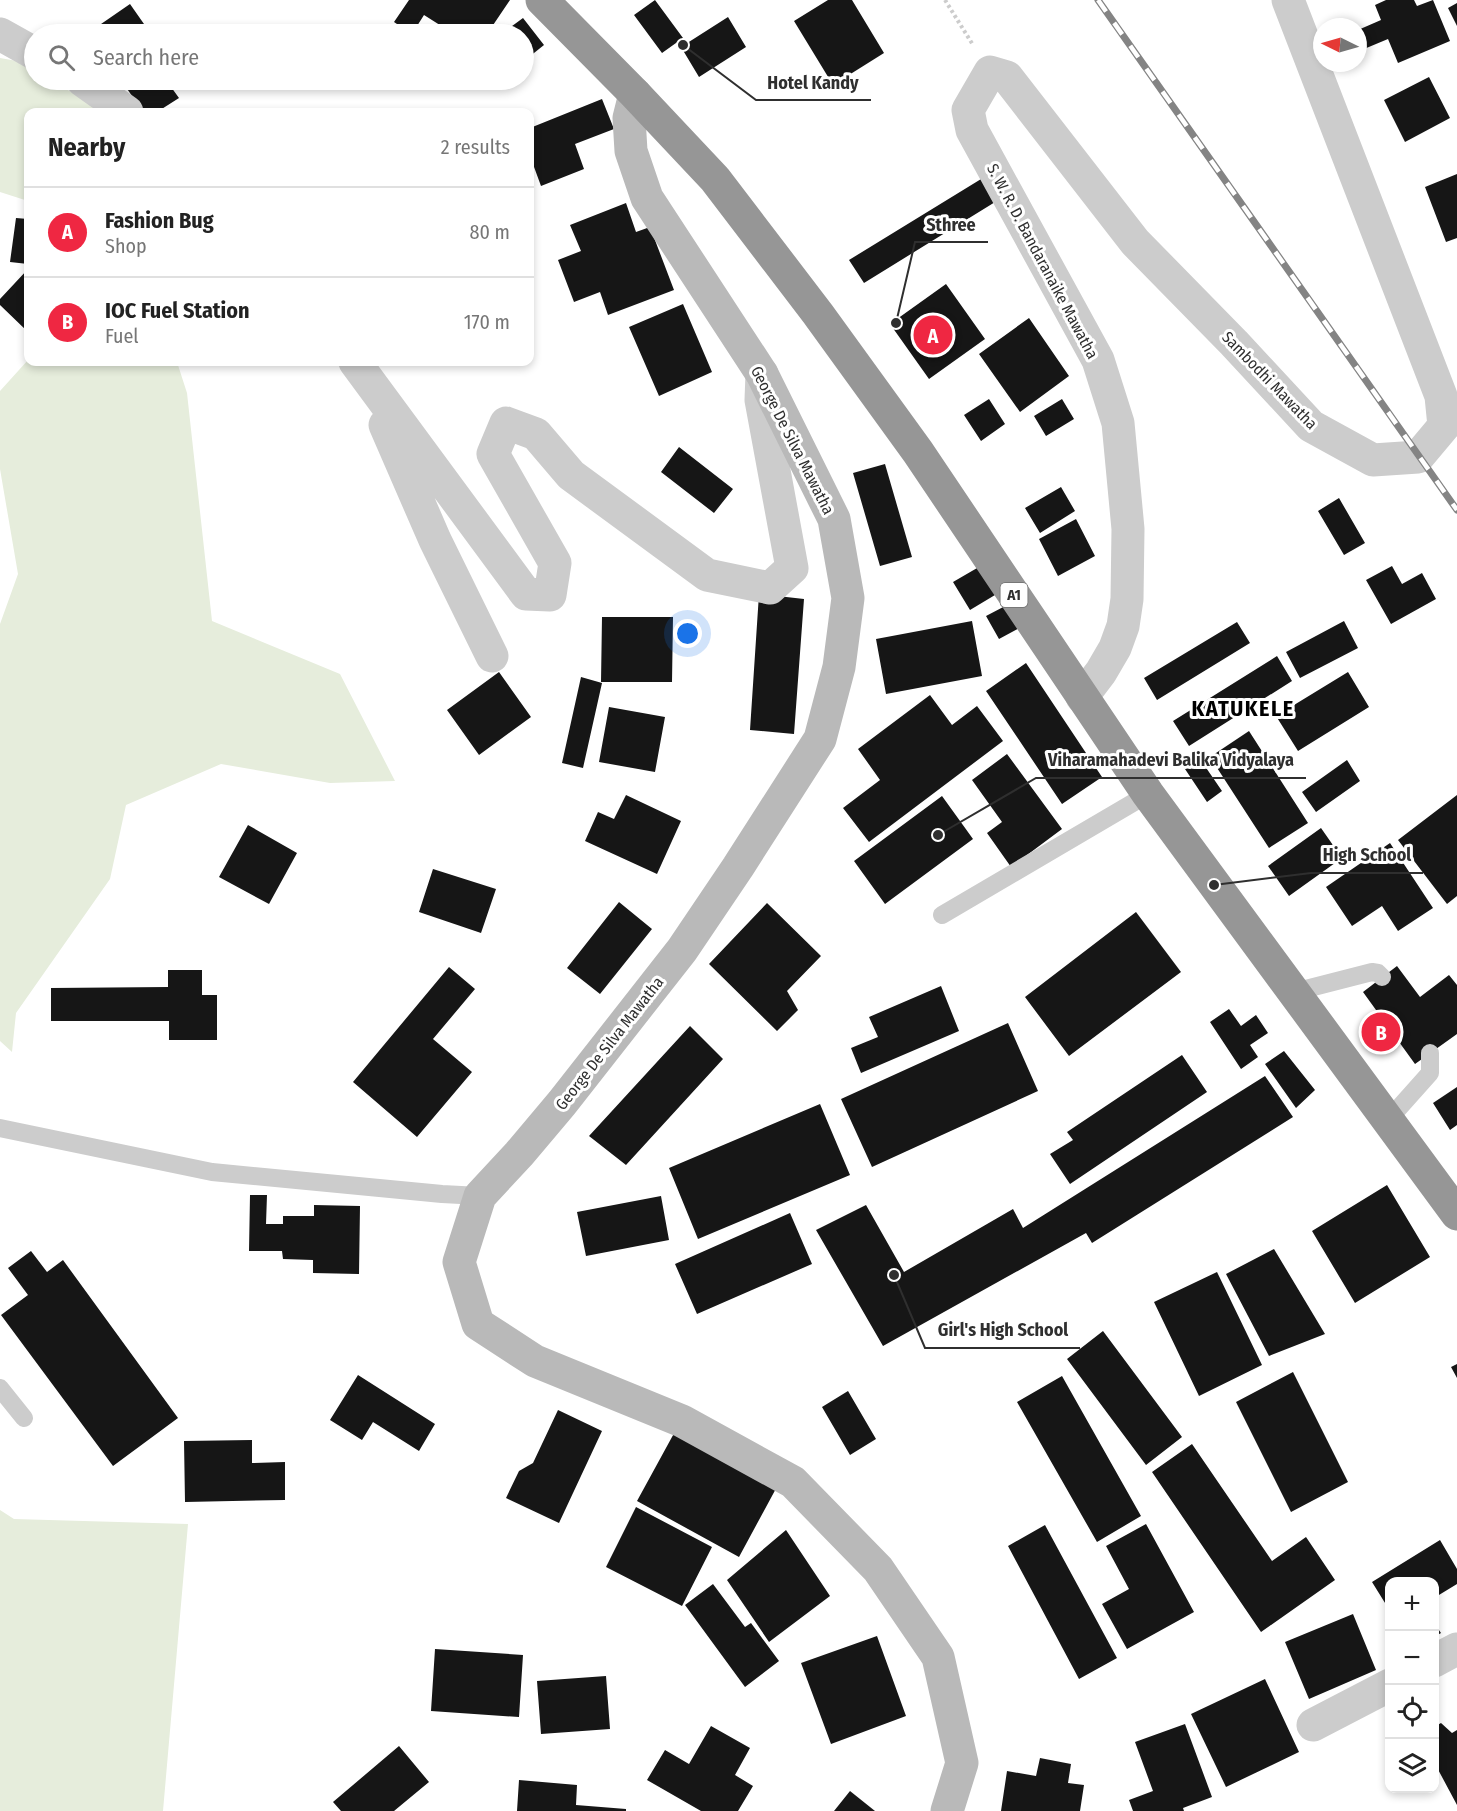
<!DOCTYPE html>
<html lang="en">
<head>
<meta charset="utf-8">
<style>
	:root { --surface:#fff; --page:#f2f2f2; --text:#222; --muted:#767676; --line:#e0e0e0; --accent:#ef2742 }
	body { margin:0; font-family:"Fira Sans Condensed",sans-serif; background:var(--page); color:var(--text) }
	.controls { position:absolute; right:18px; bottom:18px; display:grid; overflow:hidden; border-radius:12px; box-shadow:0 3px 9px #0003 }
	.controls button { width:54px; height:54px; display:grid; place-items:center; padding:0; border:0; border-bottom:2px solid var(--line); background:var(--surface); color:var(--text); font:30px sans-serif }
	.compass { position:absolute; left:1313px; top:18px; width:54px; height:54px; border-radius:50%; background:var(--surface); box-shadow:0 3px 9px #0003; rotate:275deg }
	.you { position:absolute; left:688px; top:634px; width:21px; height:21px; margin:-15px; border:4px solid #fff; border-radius:50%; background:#1a73e8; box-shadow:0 0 0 9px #1a73e833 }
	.badge { display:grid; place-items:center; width:39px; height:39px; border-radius:50%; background:var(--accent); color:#fff; font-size:20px; font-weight:700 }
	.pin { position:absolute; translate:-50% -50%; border:3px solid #fff; box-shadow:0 2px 6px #0006 }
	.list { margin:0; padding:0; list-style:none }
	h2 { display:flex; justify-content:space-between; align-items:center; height:78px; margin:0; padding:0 24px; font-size:26px }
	h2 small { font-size:20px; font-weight:400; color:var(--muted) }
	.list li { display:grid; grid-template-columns:39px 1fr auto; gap:18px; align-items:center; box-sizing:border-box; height:90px; padding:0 24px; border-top:2px solid var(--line) }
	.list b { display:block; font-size:22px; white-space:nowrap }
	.list p { margin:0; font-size:20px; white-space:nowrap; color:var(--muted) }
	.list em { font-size:20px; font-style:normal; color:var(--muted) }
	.icon { flex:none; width:33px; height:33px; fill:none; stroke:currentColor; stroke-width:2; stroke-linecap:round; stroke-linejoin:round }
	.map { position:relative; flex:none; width:1457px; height:1811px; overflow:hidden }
	.search { position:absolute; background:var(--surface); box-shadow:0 3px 9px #0003; left:24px; top:24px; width:510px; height:66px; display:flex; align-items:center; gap:15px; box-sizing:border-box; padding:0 21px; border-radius:33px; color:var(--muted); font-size:22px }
	.panel { position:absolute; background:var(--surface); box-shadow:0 3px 9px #0003; left:24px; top:108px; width:510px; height:258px; border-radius:12px }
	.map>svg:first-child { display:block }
	.green { fill:#e6eddc }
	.building { fill:#161616 }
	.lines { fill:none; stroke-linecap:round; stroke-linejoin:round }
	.path { stroke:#ccc; stroke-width:4; stroke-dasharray:3 3; stroke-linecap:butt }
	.lane { stroke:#ccc; stroke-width:18 }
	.street { stroke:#ccc; stroke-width:33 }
	.secondary { stroke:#b9b9b9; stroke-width:33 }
	.highway { stroke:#969696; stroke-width:33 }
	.rail-casing { stroke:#848484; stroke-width:7 }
	.rail { stroke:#fff; stroke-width:4.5; stroke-dasharray:14; stroke-linecap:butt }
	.labels { text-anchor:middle; stroke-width:6; stroke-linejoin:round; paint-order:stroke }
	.shield { fill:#fff; stroke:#6d6d6d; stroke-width:1.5 }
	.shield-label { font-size:15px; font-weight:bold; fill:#2f2f2f }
	.street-label { font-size:16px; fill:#2f2f2f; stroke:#fff }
	.district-label { font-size:22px; font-weight:bold; letter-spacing:1.5px; fill:#000; stroke:#fff }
	.leader { fill:none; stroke:#2f2f2f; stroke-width:2 }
	.callout-dot { fill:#2f2f2f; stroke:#fff; stroke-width:2 }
	.callout-label { font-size:18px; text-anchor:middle; font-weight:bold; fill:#2f2f2f; stroke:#fff; stroke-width:6; stroke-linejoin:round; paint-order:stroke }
</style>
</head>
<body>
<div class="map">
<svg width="1457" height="1811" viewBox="0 0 1457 1811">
	<rect width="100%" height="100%" fill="#fff"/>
	<!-- green -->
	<path class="green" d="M0 58 17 61 34 71V80H50L91 103 94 112H28V201L0 192Z
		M28 360 177 362 187 393 212 621 340 674 395 781 330 783 221 764 126 805 110 879 16 1013 12 1052 0 1041V624L18 574 0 469V391Z
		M0 1510 14 1519 188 1524 163 1811H0Z"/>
	<!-- building -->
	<path class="building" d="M409 0H510L487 34H454L424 15 412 34 394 22Z
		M655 0 683 38 662 53 634 15Z
		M828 0H852L884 53 833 85 794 21Z
		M1386 0H1414L1417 6 1433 0 1450 41 1398 63 1388 39 1364 49 1358 35V30L1381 20 1375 5Z
		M1457 3V26L1448 8Z
		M130 4 151 34H89L88 33Z
		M728 17 746 47 699 77 681 47Z
		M523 18 544 45 524 61V34H501Z
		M1429 77 1450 118 1405 142 1384 100Z
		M121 80H166L179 98 157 112H143Z
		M602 99 614 129 575 144 584 169 541 186 530 156V128Z
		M1457 174V238L1446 242 1425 187Z
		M986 176 1000 199 864 283 849 260Z
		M626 203 636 232 650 227 674 290 608 315 600 292 574 302 558 260 581 251 570 225Z
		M16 218 28 219V264L10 262Z
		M28 269V332L0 305V299Z
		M946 284 985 339 929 379 890 324Z
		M683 304 712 372 659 396 629 327Z
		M1029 318 1069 376 1020 412 979 354Z
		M989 399 1005 424 981 441 964 415Z
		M1062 399 1074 419 1046 436 1034 416Z
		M679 447 733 489 714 513 661 472Z
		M885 464 912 557 880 566 853 473Z
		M1061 487 1075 511 1040 533 1025 508Z
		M1339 498 1365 543 1344 555 1318 511Z
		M1076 519 1095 556 1058 576 1039 539Z
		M984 564 1000 592 970 610 953 582Z
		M1392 566 1402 584 1422 573 1436 599 1391 624 1366 580Z
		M759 594 804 599 794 734 750 730Z
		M1009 604 1021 627 999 639 986 616Z
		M602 617H673L672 682H601Z
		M972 621 982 676 886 694 876 639Z
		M1344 621 1358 648 1300 678 1286 652Z
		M1237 622 1250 643 1157 700 1144 678Z
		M1277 656 1292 681 1189 746 1173 721Z
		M1026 663 1102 777 1062 804 986 691Z
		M499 672 531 717 479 755 447 710Z
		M1348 672 1369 707 1298 751 1276 716Z
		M581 677 602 683 583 768 562 763Z
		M930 695 952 725 977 706 1003 741 869 842 843 808 880 780 858 749Z
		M609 707 665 717 655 772 599 762Z
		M1249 731 1308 823 1269 848 1210 757Z
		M1007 754 1062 829 1011 867 987 833 1002 822 972 780Z
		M1198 756 1222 791 1207 802 1183 766Z
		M1347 760 1360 781 1316 812 1302 792Z
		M626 795 681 821 657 874 585 841 598 812 614 819Z
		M1457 795V896L1447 904 1398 840Z
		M942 796 973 839 885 904 854 861Z
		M248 825 297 853 269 904 219 877Z
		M1321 828 1342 858 1289 896 1268 866Z
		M1390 843 1433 908 1398 931 1382 906 1352 926 1326 887Z
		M433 869 496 889 481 933 419 912Z
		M619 902 652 929 600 994 567 968Z
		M767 903 821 956 787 991 798 1010 777 1031 709 964Z
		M1136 912 1181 972 1069 1056 1025 997Z
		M1397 966 1420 997 1449 975 1457 985V1034L1415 1064 1363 992Z
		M449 967 475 989 433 1039 472 1072 417 1137 353 1082Z
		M168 970H202V995H217V1040H169V1021H51V988L168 987Z
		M941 986 959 1031 861 1073 851 1048 878 1037 869 1017Z
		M1229 1009 1241 1026 1256 1015 1268 1033 1250 1045 1258 1057 1241 1069 1210 1022Z
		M1008 1023 1038 1091 872 1167 841 1099Z
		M690 1026 723 1059 626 1165 589 1136Z
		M1284 1051 1315 1090 1296 1108 1265 1064Z
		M1182 1055 1207 1092 1070 1184 1050 1154 1073 1140 1067 1132Z
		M1265 1076 1293 1117 1092 1243 1086 1233 883 1346 816 1230 866 1205 904 1272 1013 1209 1023 1228Z
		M1457 1087V1125L1450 1130 1433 1103Z
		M820 1104 850 1175 698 1239 669 1168Z
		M1387 1185 1430 1257 1355 1303 1312 1231Z
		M250 1195H267L266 1224H283V1216H314V1205L360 1206 359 1274 313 1273V1260L283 1259 282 1251H249Z
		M661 1196 669 1240 586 1256 577 1212Z
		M790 1213 812 1264 697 1314 675 1264Z
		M1274 1249 1325 1334 1269 1356 1226 1274Z
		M31 1251 47 1272 63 1260 178 1418 113 1466 1 1315 28 1295 8 1268Z
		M1217 1272 1262 1365 1199 1396 1154 1302Z
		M1103 1331 1182 1437 1146 1465 1067 1359Z
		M1457 1364V1378L1451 1367Z
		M1293 1372 1348 1482 1291 1512 1236 1402Z
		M358 1375 435 1424 419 1451 373 1422 362 1440 330 1420Z
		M1062 1376 1141 1516 1097 1542 1017 1402Z
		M848 1391 876 1439 850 1455 822 1407Z
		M558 1410 602 1431 559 1523 506 1498 519 1471 533 1463Z
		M678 1426 779 1483 739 1557 637 1501Z
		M252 1440V1463L285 1462V1500L185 1502 184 1441Z
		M1192 1444 1272 1561 1306 1537 1335 1580 1261 1632 1152 1472Z
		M636 1507 712 1547 682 1606 606 1567Z
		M1146 1524 1194 1612 1127 1649 1102 1604 1129 1589 1106 1546Z
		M1045 1525 1117 1658 1079 1679 1008 1546Z
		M786 1530 830 1596 769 1642 727 1580Z
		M1440 1540 1457 1569V1584L1434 1598V1582H1390V1611L1372 1582Z
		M713 1584 745 1627 751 1623 779 1661 745 1687 685 1605Z
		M1353 1614 1376 1670 1309 1699 1285 1642Z
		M1434 1623 1441 1633 1434 1637Z
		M877 1636 906 1716 831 1744 801 1663Z
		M435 1649 523 1655 519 1717 431 1711Z
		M606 1676 610 1729 541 1734 537 1681Z
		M1265 1679 1299 1752 1226 1787 1191 1714Z
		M1441 1723 1452 1733 1457 1730V1805L1434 1762V1727Z
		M1185 1724 1212 1797 1183 1808 1184 1811H1133L1129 1800 1153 1791 1135 1742Z
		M711 1726 750 1748 735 1775 753 1786 738 1811H701L647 1780 665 1750 689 1764Z
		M399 1746 429 1782 394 1811H341L333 1802Z
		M1040 1758 1071 1764 1068 1783 1084 1785 1080 1811H1001L1007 1771 1036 1776Z
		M519 1780 577 1785 576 1805 626 1809V1811H517Z
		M850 1791 875 1811H834Z"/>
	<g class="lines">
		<!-- path -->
		<path class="path" d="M945 0 973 45"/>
		<!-- lane -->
		<path class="lane" d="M942 915 1148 794
			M1294 992 1372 972 1378 973 1382 977
			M1389 1119 1430 1073V1053
			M0 1128 212 1172 442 1194 480 1196
			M0 1388 24 1418"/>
		<!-- street -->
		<path class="street" d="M0 34 34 53
			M82 80 127 112
			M355 362 526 594 550 595 555 563 493 454 506 423 536 434 571 475 707 575 770 588 792 568 761 400 762 374
			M385 425 435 540 492 656
			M1082 697 1101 672 1115 648 1123 626 1127 599 1128 529 1118 423 1098 360 972 130 968 110 990 72 1007 77 1135 242 1234 343 1311 426 1373 460 1418 457 1444 426 1441 396 1288 0
			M1434 1661 1457 1649
			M1313 1725 1390 1685"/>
		<!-- secondary -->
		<path class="secondary" d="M635 94 629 118 631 151 647 198 762 374 834 519 848 598 839 667 820 739 738 867 682 950 562 1103 519 1154 480 1196 459 1262 478 1324 535 1361 682 1421 793 1482 878 1569 938 1657 962 1763 947 1811"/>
		<!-- highway -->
		<path class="highway" d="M542 0 635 94 715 179 818 314 918 452 1148 794 1457 1214"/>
		<defs>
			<path id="rail" d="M1098 0 1457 510"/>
		</defs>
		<!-- rail casing -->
		<use href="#rail" class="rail-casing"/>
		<!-- rail -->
		<use href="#rail" class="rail"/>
	</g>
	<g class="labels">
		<!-- shield labels -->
		<rect class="shield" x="1000.5" y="583" width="27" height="24" rx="4.5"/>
		<g class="shield-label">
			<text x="1014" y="600">A1</text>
		</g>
		<!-- street labels -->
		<g class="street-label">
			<text transform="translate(1043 261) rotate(62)" y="6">S. W. R. D. Bandaranaike Mawatha</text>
			<text transform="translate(1270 380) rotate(46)" y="6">Sambodhi Mawatha</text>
			<text transform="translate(793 440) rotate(63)" y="6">George De Silva Mawatha</text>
			<text transform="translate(609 1043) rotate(-52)" y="6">George De Silva Mawatha</text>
		</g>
		<!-- district labels -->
		<g class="district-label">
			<text x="1243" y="716">KATUKELE</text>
		</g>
	</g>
	<!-- callouts -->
	<path class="leader" d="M683 45L756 100H871M896 323L915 242H988M938 835L1036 778H1306M1214 885L1311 873H1423M894 1275L925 1348H1080"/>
	<g class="callout-dot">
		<circle cx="683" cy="45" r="6"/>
		<circle cx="896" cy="323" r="6"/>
		<circle cx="938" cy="835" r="6"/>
		<circle cx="1214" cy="885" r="6"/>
		<circle cx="894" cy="1275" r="6"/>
	</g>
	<g class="callout-label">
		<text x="813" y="89">Hotel Kandy</text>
		<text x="951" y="231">Sthree</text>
		<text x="1171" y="766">Viharamahadevi Balika Vidyalaya</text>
		<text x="1367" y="861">High School</text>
		<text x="1003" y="1336">Girl's High School</text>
	</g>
</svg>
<div class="controls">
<button>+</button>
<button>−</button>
<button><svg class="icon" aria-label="locate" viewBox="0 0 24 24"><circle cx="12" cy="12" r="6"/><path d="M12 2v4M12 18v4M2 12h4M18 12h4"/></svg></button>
<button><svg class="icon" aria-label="layers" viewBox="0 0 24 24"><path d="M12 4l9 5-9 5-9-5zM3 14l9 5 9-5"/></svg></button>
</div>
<svg class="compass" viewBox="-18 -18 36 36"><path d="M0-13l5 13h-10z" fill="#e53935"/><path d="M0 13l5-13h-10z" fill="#767676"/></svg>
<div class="you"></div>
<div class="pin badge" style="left:933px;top:335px">A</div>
<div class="pin badge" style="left:1381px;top:1032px">B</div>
<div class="search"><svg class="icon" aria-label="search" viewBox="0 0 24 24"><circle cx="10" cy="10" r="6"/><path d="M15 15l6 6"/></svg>Search here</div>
<section class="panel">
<h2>Nearby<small>2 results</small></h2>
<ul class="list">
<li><span class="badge">A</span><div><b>Fashion Bug</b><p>Shop</p></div><em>80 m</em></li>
<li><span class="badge">B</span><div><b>IOC Fuel Station</b><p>Fuel</p></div><em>170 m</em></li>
</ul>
</section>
</div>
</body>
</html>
